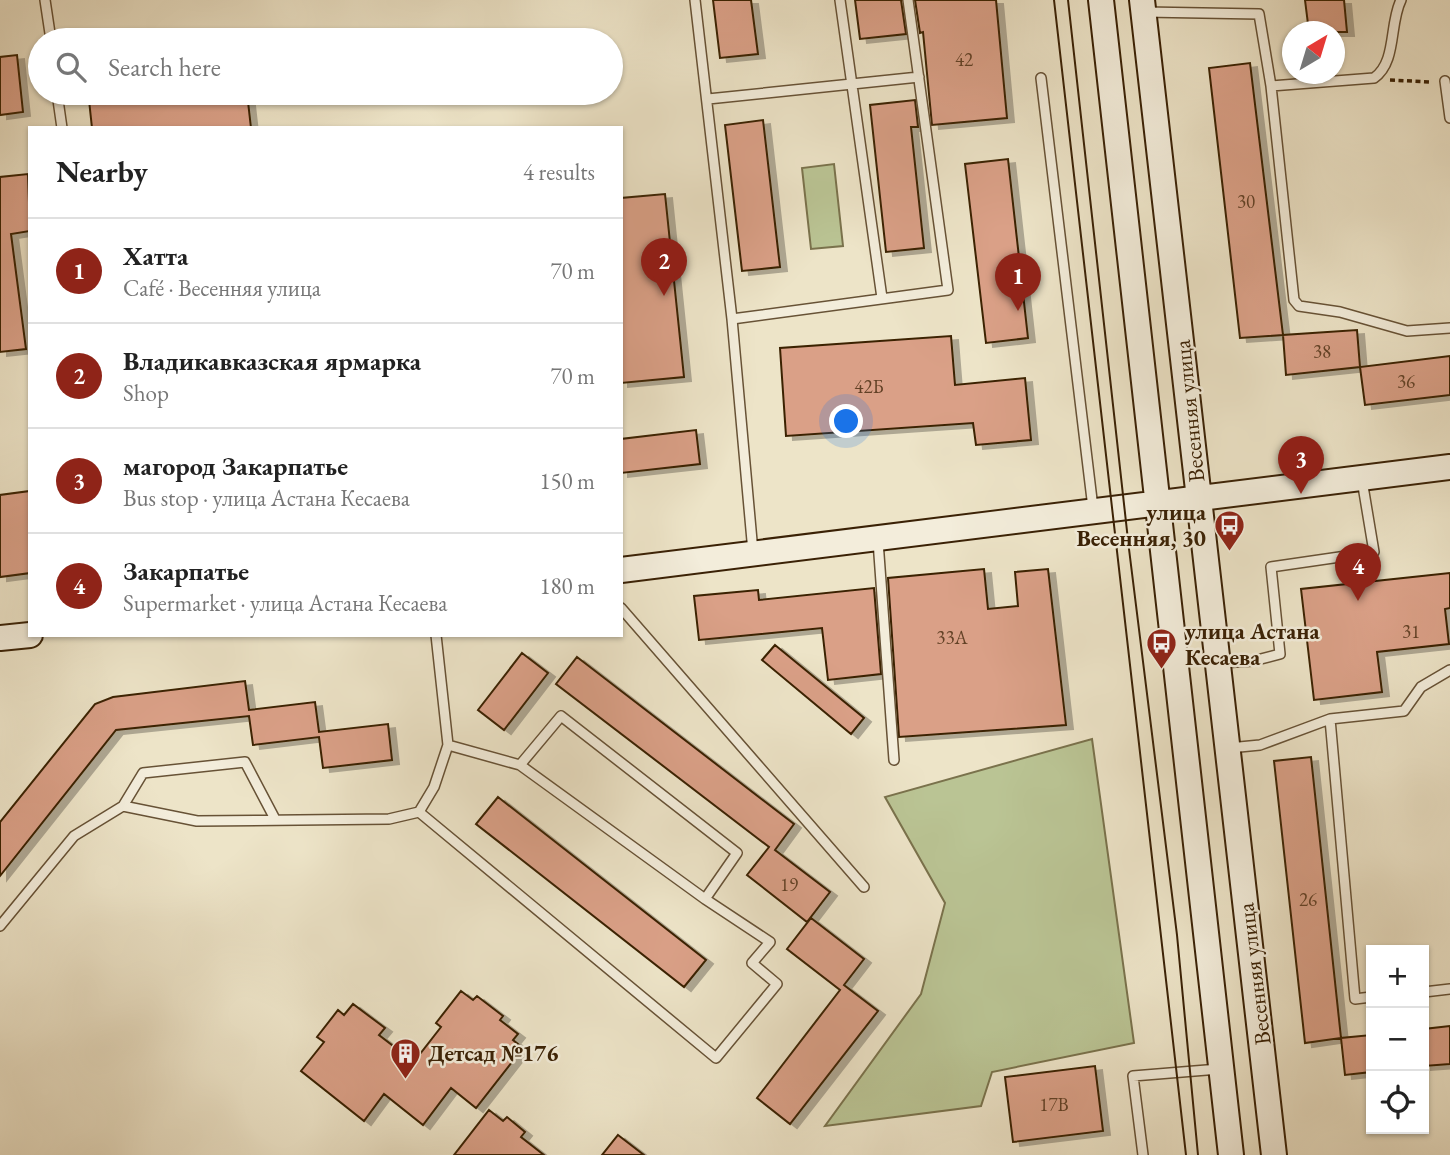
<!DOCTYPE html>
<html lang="en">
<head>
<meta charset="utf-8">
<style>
	:root { --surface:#fff; --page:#f2f2f2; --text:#222; --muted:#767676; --line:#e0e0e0; --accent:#8f2418 }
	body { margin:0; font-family:"EB Garamond",serif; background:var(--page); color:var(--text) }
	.controls { position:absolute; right:21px; bottom:21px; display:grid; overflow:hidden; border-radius:0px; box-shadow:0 2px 5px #0004 }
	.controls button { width:63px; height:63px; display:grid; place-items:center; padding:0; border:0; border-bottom:2px solid var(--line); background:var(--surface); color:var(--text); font:35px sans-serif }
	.compass { position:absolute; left:1282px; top:21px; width:63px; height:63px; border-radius:50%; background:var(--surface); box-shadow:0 2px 5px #0004; rotate:38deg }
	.you { position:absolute; left:847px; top:422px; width:24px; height:24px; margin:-18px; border:5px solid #fff; border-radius:50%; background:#1a73e8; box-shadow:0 0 0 10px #1a73e833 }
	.badge { display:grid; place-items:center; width:46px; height:46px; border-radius:50%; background:var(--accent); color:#fff; font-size:23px; font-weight:700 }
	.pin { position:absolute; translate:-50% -58px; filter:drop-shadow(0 2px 4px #0008) }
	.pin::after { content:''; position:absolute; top:37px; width:24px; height:21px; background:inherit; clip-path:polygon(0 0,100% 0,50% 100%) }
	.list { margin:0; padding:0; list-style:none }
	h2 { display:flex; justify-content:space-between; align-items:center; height:91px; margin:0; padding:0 28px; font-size:30px }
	h2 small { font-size:23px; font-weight:400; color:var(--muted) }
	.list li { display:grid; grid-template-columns:46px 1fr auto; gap:21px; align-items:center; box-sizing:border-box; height:105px; padding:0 28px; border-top:2px solid var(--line) }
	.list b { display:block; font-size:26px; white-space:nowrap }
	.list p { margin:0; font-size:23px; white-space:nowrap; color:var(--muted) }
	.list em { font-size:23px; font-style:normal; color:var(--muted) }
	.icon { flex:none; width:38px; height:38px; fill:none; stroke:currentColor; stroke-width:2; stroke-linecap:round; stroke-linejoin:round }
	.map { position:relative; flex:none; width:1450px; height:1155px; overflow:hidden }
	.search { position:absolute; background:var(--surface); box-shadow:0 2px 5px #0004; left:28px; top:28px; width:595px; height:77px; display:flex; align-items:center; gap:18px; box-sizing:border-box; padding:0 24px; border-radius:38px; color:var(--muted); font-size:26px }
	.panel { position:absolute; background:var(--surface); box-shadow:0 2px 5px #0004; left:28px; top:126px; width:595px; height:511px; border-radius:0px }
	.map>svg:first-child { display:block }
	.green { fill:#bac494; stroke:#7a724c; stroke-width:2 }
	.building { fill:#daa087; stroke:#3a2105; stroke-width:2; filter:url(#shadow) }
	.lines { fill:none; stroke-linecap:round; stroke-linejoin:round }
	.lane-casing { stroke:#675236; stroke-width:12 }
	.secondary-casing { stroke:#3a2105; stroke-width:28 }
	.path { stroke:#3a2105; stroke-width:3.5; stroke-dasharray:5 3.5; stroke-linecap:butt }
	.lane { stroke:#f3eddb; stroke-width:9 }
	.secondary { stroke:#f3eddb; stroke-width:24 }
	.tram { stroke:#3a2105; stroke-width:2 }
	.labels { text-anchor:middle; stroke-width:5; stroke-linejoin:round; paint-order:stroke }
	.number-label { font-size:19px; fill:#624126 }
	.street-label { font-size:23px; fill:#3a2105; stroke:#f3eddb }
	.poi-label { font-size:23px; font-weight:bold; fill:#3a2105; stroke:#f3eddb; text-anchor:start }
</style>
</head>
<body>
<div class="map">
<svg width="1450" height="1155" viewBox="0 0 1450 1155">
	<defs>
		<filter id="shadow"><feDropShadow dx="7" dy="4" stdDeviation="0" flood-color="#0004"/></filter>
	</defs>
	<rect width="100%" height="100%" fill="#ede4c8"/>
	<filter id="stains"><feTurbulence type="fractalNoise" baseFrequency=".00286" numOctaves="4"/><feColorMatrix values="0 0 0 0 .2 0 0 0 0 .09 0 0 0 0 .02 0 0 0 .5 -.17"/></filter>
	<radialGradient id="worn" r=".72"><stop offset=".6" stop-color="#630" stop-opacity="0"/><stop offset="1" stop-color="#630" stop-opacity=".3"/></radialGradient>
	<!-- green -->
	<path class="green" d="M834 164 843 246 811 249 802 168Z
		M1092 739 1134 1043 992 1072 981 1106 825 1126 921 994 945 903 885 797Z"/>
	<!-- building -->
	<path class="building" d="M713 0H751L758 54 720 58Z
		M855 0H901L906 34 860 39Z
		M915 0H996L1007 118 932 125 923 32 920 33Z
		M1305 0H1344L1347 32H1309Z
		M17 55 23 112 0 115V57Z
		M1250 63 1283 335 1240 338 1209 68Z
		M163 93H247L251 128H92L89 100Z
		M915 100 918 127H911L924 248 886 252 870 105Z
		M763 120 780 267 742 271 725 125Z
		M1008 159 1028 338 986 343 965 164Z
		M28 174 30 231 11 234 26 349 0 352V177Z
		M665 194 684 377 621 383V198Z
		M1357 330 1360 367 1286 375 1283 335Z
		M951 336 955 385 1025 378 1031 440 976 445 973 423 786 436 780 348Z
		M1450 356V395L1365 405 1360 367Z
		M696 430 700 464 621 473V439Z
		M30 491V573L0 577V495Z
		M984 569 988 609 1018 606 1015 572 1048 569 1066 725 899 737 888 578Z
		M1450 573V608L1445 609 1449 644 1377 652 1382 692 1314 700 1301 589Z
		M874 588 881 674 828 680 822 628 699 640 694 596 758 590 759 600Z
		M775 645 864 718 851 734 762 660Z
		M522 653 548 673 504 730 478 710Z
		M577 657 794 824 775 850 830 892 807 922 747 875 769 847 556 684Z
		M245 681 249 710 315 702 319 732 388 724 392 760 323 768 319 737 253 745 249 716 116 730 0 876V822L95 704 113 697Z
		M1311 757 1341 1038 1305 1043 1274 761Z
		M498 797 706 960 684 987 476 824Z
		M811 918 864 959 844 985 878 1011 790 1124 757 1098 840 990 787 949Z
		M461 991 473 1000 477 996 503 1016 500 1020 518 1034 513 1040 523 1048 476 1108 451 1088 423 1125 384 1094 364 1121 301 1071 324 1042 317 1037 338 1010 344 1015 353 1004 385 1028 379 1035 405 1055 407 1052 416 1059 441 1027 436 1023Z
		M1450 1026V1064L1424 1066V1029Z
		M1371 1035V1072L1345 1075 1341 1038Z
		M1095 1066 1103 1131 1013 1142 1005 1077Z
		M489 1110 503 1121 507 1117 525 1132 521 1137 544 1155H454Z
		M618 1135 644 1155H602Z"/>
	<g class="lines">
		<defs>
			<path id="lane" d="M45 0 51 40
				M695 0 732 319 753 552
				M840 0 882 298
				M1145 12 1259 14 1271 86 1294 300 1299 306 1340 312 1407 331 1450 328
				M1041 78 1093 508
				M1445 81 1450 118
				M1271 86 1374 78C1397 62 1389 24 1401 0
				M57 93 62 128
				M708 99 919 77
				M732 319 948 290 908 0
				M878 541 894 760
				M621 608 864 887
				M1220 663 1253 661 1280 654 1271 567 1374 552 1362 480
				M1330 719 1355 999 1371 997
				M1229 748 1260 745 1330 719 1404 711 1421 687 1450 670
				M520 765 705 899
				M123 806 143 773 245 762 275 819
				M419 812 716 1058 777 984 752 963 770 942 705 899 737 853 561 716 520 765 448 745
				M0 926 74 836 123 806 197 821 389 819 419 812 434 787 448 745 436 635
				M1424 992 1450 989
				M1143 1155 1133 1076 1219 1069"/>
			<path id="secondary" d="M1101 0 1231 1155
				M1142 0 1274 1155
				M621 570 1450 467
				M0 638 30 635"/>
		</defs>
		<!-- lane casing -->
		<use href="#lane" class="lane-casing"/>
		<!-- secondary casing -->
		<use href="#secondary" class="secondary-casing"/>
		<!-- path -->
		<path class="path" d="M1390 80 1431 82"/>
		<!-- lane -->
		<use href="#lane" class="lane"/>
		<!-- secondary -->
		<use href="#secondary" class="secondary"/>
		<!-- tram -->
		<path class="tram" d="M1054 0 1186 1155
			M1068 0 1129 549 1177 935 1198 1155"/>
	</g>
	<!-- icons -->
	<defs>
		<symbol id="bus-pin" viewBox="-11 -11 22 30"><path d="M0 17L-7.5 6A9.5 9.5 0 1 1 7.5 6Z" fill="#8f2418" stroke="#f3eddb"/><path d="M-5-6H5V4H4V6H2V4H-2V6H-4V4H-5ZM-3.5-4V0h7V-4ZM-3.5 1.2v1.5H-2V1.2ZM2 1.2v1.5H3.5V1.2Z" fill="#fff"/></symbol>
		<symbol id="building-pin" viewBox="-11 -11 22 30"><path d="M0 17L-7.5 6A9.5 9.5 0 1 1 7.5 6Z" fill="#8f2418" stroke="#f3eddb"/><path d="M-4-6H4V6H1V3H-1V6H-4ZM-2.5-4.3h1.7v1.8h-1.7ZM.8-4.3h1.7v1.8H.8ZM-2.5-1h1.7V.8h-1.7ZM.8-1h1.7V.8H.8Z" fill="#fff"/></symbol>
	</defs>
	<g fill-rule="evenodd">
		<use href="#bus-pin" x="1212" y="508" width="35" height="47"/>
		<use href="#bus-pin" x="1144" y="626" width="35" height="47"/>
		<use href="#building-pin" x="388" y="1036" width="35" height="47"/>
	</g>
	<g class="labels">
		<!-- number labels -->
		<g class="number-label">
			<text x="964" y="66">42</text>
			<text x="1246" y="208">30</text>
			<text x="1322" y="358">38</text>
			<text x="1406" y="388">36</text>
			<text x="869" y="393">42Б</text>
			<text x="1411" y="638">31</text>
			<text x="952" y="644">33А</text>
			<text x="789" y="891">19</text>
			<text x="1308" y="906">26</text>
			<text x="1054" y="1111">17В</text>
		</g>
		<!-- street labels -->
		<g class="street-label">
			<text transform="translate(1189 411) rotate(-96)" y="8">Весенняя улица</text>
			<text transform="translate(1254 974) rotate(-97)" y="8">Весенняя улица</text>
		</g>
		<!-- poi labels -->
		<g class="poi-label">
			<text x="1206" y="520" text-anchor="end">улица<tspan x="1206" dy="26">Весенняя, 30</tspan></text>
			<text x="1185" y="639">улица Астана<tspan x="1185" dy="26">Кесаева</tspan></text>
			<text x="428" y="1061">Детсад №176</text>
		</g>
	</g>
	<rect width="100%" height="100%" filter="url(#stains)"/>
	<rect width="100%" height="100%" fill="url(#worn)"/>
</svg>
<div class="controls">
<button>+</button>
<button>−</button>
<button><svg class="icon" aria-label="locate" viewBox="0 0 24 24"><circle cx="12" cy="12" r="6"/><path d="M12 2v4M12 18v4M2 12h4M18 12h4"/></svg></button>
</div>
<svg class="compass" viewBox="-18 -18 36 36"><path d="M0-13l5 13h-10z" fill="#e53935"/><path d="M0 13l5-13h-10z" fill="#767676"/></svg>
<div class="you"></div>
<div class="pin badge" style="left:1018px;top:311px">1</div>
<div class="pin badge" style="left:664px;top:296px">2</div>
<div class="pin badge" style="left:1301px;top:494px">3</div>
<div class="pin badge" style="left:1358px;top:601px">4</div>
<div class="search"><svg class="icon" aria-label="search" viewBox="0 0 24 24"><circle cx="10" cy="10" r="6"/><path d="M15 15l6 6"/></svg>Search here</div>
<section class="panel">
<h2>Nearby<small>4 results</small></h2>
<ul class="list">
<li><span class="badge">1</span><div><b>Хатта</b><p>Café · Весенняя улица</p></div><em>70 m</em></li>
<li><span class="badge">2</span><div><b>Владикавказская ярмарка</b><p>Shop</p></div><em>70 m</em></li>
<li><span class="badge">3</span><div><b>магород Закарпатье</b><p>Bus stop · улица Астана Кесаева</p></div><em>150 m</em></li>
<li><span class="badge">4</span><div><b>Закарпатье</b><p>Supermarket · улица Астана Кесаева</p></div><em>180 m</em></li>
</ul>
</section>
</div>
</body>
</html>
